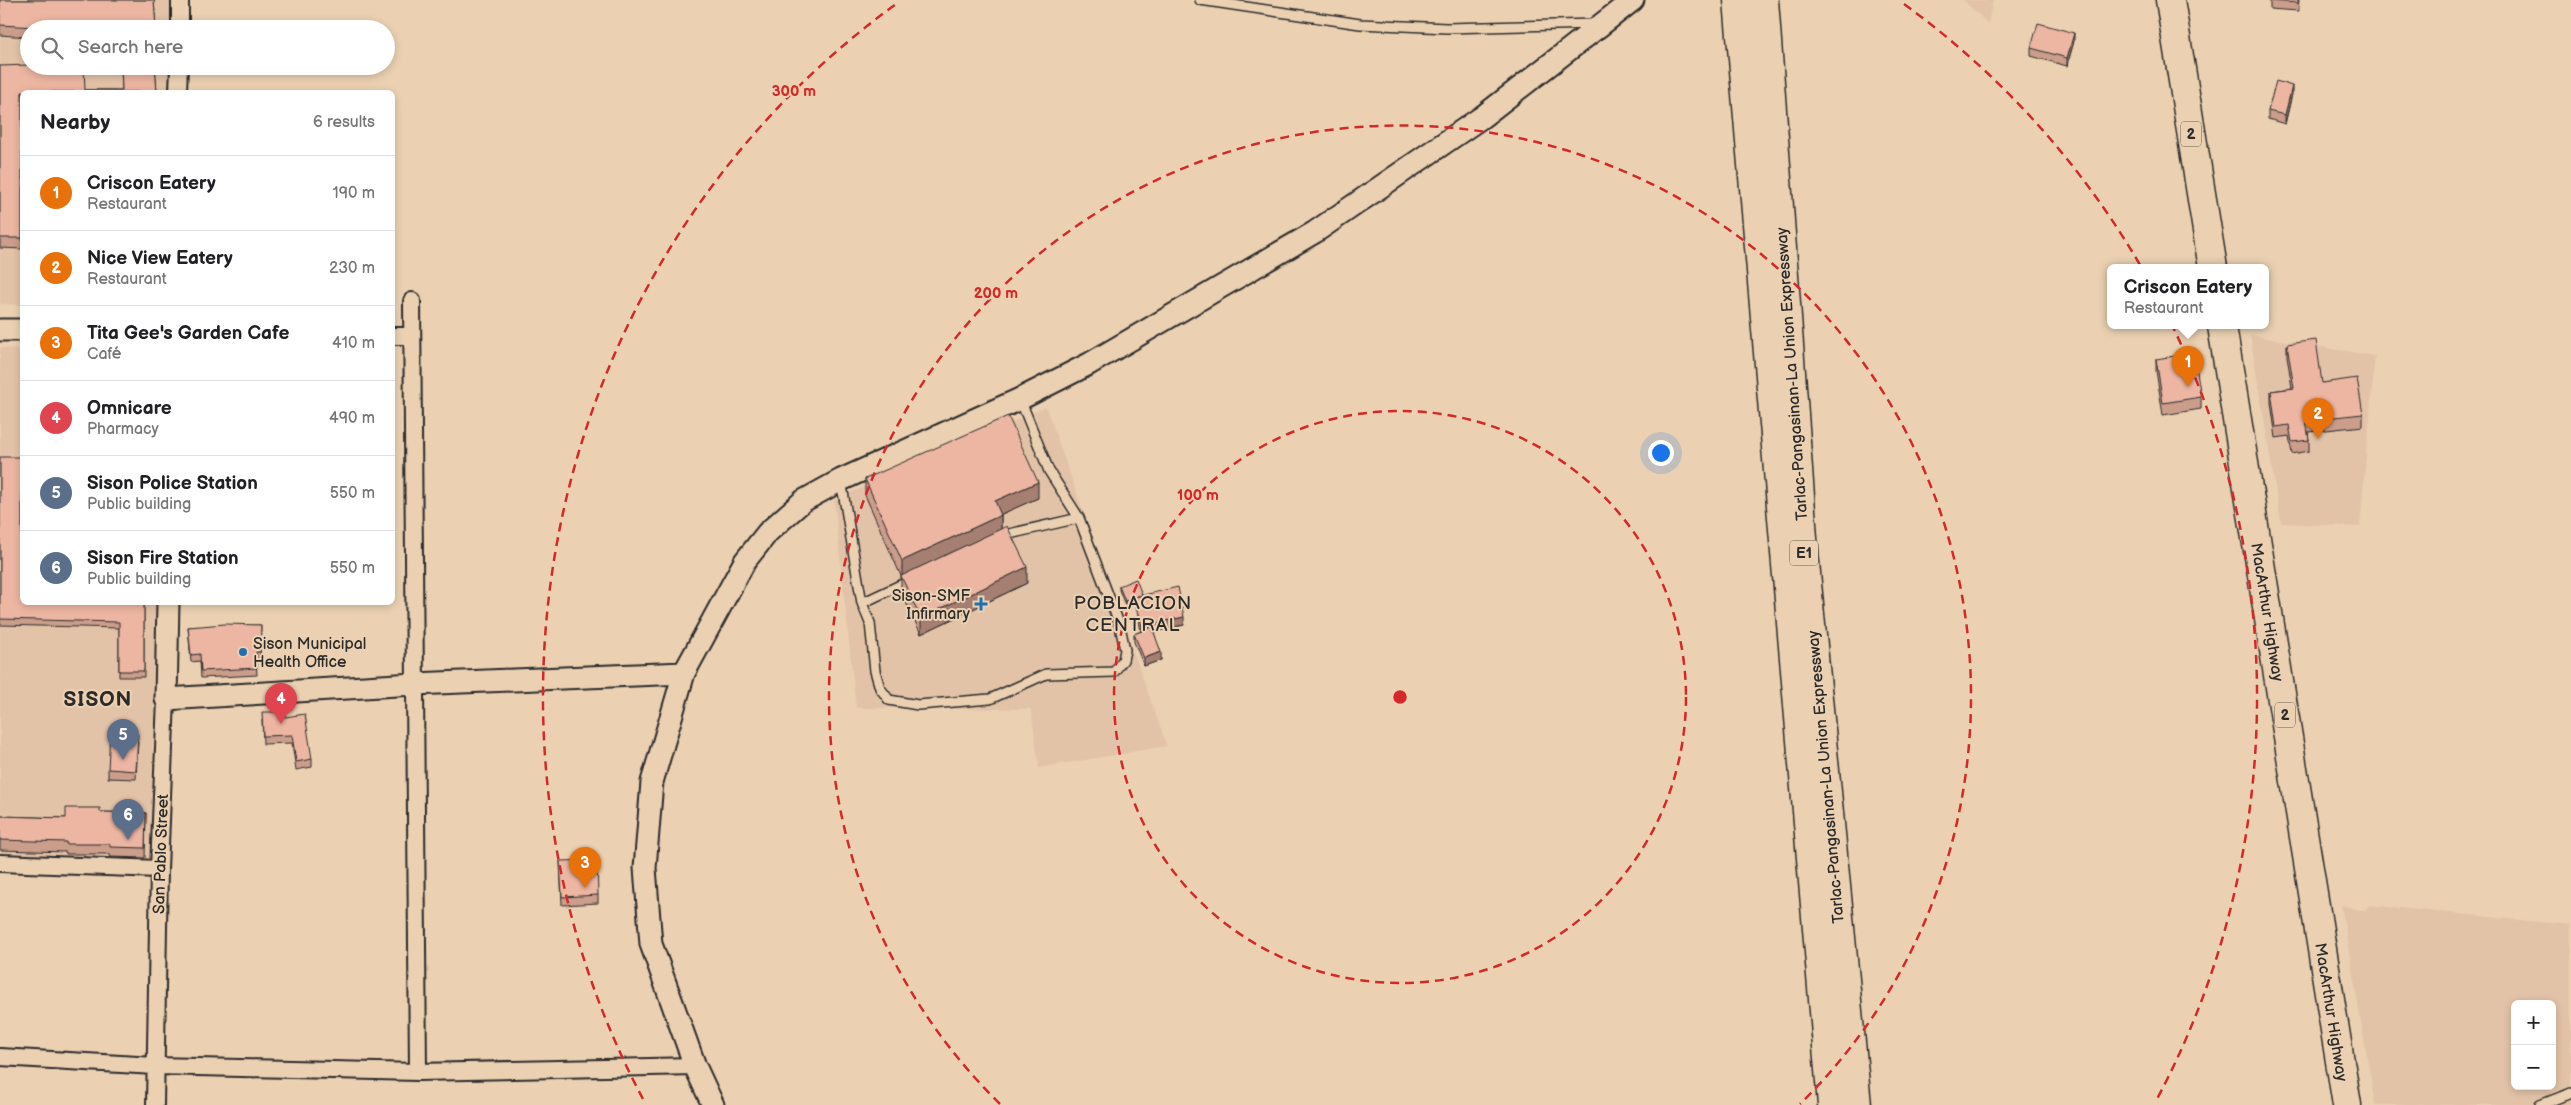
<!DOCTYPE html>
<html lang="en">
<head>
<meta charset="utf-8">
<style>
	:root { --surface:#fff; --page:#f6f6f6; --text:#202124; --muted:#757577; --line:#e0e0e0; --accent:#1a73e8 }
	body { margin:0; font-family:"Balsamiq Sans",sans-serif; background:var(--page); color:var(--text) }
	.controls { position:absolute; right:15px; bottom:15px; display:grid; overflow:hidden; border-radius:8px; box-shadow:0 2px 8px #0003 }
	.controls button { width:45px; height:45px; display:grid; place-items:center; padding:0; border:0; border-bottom:1px solid var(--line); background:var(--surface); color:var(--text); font:25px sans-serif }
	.you { position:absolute; left:1660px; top:452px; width:18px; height:18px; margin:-12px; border:4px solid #fff; border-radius:50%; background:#1a73e8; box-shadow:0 0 0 8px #1a73e833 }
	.badge { display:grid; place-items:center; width:32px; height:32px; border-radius:50%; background:var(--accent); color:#fff; font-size:16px; font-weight:700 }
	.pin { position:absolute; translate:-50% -41px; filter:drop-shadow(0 1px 2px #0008) }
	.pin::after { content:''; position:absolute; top:26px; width:18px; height:15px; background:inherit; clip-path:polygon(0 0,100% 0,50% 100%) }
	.popup { position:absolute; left:2107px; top:264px; width:162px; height:65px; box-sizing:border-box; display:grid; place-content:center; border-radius:8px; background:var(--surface); filter:drop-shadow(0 1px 4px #0005); font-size:16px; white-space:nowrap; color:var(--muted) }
	.popup b { font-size:19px; color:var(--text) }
	.popup::after { content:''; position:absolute; left:50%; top:100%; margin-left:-10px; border:10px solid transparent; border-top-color:var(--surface) }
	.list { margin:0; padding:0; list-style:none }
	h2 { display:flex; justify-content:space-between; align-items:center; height:65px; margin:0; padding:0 20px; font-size:21px }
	h2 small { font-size:16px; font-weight:400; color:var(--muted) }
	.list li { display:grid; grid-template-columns:32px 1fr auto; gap:15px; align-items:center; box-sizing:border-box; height:75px; padding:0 20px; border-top:1px solid var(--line) }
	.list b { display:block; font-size:19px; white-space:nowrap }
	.list p { margin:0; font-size:16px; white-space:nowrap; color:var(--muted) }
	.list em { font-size:16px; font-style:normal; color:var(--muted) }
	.icon { flex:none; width:28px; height:28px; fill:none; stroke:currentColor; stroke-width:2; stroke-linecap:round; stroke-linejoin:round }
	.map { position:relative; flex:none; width:2571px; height:1105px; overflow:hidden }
	.search { position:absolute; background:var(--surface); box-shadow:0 2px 8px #0003; left:20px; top:20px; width:375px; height:55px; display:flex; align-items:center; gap:12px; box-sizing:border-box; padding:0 18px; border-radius:28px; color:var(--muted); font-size:19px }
	.panel { position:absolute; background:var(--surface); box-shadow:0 2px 8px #0003; left:20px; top:90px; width:375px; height:515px; border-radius:8px }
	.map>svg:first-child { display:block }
	.built { fill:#e3c3a8; fill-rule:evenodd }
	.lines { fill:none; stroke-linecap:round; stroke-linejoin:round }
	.service-casing { stroke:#2b2b2b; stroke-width:12 }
	.minor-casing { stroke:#2b2b2b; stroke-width:20 }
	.tertiary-casing { stroke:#2b2b2b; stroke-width:25 }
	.trunk-casing { stroke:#2b2b2b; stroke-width:31 }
	.motorway-casing { stroke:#2b2b2b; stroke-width:31 }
	.service { stroke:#ebd1b2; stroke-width:9 }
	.minor { stroke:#ebd1b2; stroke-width:16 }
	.tertiary { stroke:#ebd1b2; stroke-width:21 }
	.trunk { stroke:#ebd1b2; stroke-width:28 }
	.motorway { stroke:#ebd1b2; stroke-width:28 }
	.wall { fill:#cb9d8b; stroke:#2b2b2b }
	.shaded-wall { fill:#a57f71; stroke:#2b2b2b }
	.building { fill:#ecb6a2; stroke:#2b2b2b }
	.ring { fill:none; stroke:#d62828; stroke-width:2.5; stroke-dasharray:9 6 }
	.poi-dot { fill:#1f6fb2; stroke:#ebd1b2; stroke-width:2 }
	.labels { text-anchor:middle; stroke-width:4; stroke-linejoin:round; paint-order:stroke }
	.shield { fill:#ebd1b2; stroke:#655d54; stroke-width:1 }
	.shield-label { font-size:15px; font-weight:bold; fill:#2b2b2b }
	.street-label { font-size:16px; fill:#2b2b2b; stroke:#ebd1b2 }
	.poi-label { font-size:16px; fill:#2b2b2b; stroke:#ebd1b2; text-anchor:end }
	.quarter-label { font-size:19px; letter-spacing:1px; fill:#2b2b2b; stroke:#ebd1b2 }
	.district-label { font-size:21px; font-weight:bold; letter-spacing:1px; fill:#2b2b2b; stroke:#ebd1b2 }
	.centre { fill:#d62828; stroke:#ebd1b2; stroke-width:2.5 }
	.ring-label { font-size:15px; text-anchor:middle; font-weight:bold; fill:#d62828; stroke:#ebd1b2; stroke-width:4; stroke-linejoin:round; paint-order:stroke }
</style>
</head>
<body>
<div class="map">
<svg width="2571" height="1105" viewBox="0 0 2571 1105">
	<rect width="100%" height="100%" fill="#ebd1b2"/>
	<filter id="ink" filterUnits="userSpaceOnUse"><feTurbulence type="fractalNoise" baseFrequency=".02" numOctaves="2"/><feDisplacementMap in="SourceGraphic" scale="10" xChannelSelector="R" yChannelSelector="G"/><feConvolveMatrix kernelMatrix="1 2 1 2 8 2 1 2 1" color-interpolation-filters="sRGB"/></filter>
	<g filter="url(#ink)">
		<!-- built -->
		<path class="built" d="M0 0H179L178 29H29V66H177V92H22V305L0 304Z
			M1963 0H1993L1988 24Z
			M2250 335 2375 356 2360 527 2281 523Z
			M0 348 22 349V602L157 603 150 862 0 856Z
			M1046 407 1167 746 1039 768 1031 709 856 708 834 500Z
			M2341 905 2365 911 2369 905 2571 925V1105H2375ZM2515 1004H2552V1086H2515Z"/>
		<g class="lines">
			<defs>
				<path id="service" d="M1200 0 1360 24 1447 28 1595 24
					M841 480 862 603 870 623 875 671 880 688 889 700 918 705 990 699 1046 674 1114 672 1123 660 1125 650 1120 626 1079 518 1049 471 1020 399
					M1000 538 1009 534 1079 518
					M862 603 911 580
					M2540 1105 2571 1093"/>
				<path id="minor" d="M180 29V0
					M178 92 179 66
					M412 301 418 1072
					M392 336H411
					M0 863 159 869
					M0 1057 155 1066 418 1072 695 1066
					M155 1105 159 869 166 699"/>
				<path id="tertiary" d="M0 330H22
					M168 602 166 699 414 684 684 673
					M713 1105 695 1066 651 944 645 868 652 782 684 673 745 561 768 532 803 501 841 480 1020 399 1089 364 1315 232 1482 117 1633 0"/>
				<path id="trunk" d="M2170 0 2213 268
					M2222 326 2347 1105"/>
				<path id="motorway" d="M1738 0 1832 1105
					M1764 0 1804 552 1857 1105"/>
			</defs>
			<!-- service casing -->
			<use href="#service" class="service-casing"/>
			<!-- minor casing -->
			<use href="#minor" class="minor-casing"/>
			<!-- tertiary casing -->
			<use href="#tertiary" class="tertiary-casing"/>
			<!-- trunk casing -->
			<use href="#trunk" class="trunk-casing"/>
			<!-- motorway casing -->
			<use href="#motorway" class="motorway-casing"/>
			<!-- service -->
			<use href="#service" class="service"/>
			<!-- minor -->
			<use href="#minor" class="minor"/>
			<!-- tertiary -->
			<use href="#tertiary" class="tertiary"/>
			<!-- trunk -->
			<use href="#trunk" class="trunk"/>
			<!-- motorway -->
			<use href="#motorway" class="motorway"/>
		</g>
		<!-- wall -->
		<path class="wall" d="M0 0H154L156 29H29V37L0 35Z
			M2270 0H2299L2298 11 2270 9Z
			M2074 41 2067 66 2031 56V48Z
			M0 66 85 90H122L121 66H155L157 92H22V249L0 248Z
			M2292 94 2285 124 2268 119V111Z
			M2287 344 2322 383 2363 414V426L2308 432 2309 440V451L2292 454 2289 436 2276 438 2271 403V391L2292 388 2287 356Z
			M2156 359 2201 397V409L2163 415 2156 371Z
			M0 457 144 602V677H119V628L0 625Z
			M865 479 1038 498 1001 514V528L1027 583 921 634 901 592V576L865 495Z
			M1119 586 1142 595 1184 625 1154 632 1161 660 1144 666 1134 642V634L1141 631 1135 602 1125 605 1119 590Z
			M261 625 260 659H256L257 675 201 678 200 661 191 662 188 627Z
			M285 717 312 759V767L296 770 292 743 263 744 262 720Z
			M138 742 136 779 108 778V769Z
			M100 812 146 813 145 858 110 857V854H66V852L0 850V816L66 818Z
			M560 861 598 895V903L562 905Z"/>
		<!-- shaded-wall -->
		<path class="shaded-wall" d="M2074 33V41L2067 66V58Z
			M2292 86V94L2285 124V115Z
			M1038 482V498L995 517V501Z
			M1001 515V531L902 577V561Z
			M1027 567V583L921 634V618Z
			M1135 598V602L1125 605V601Z
			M1184 617V625L1142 634V626Z
			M1161 652V660L1144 666V658Z"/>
		<!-- building -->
		<path class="building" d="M0 0H154L156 28 55 29V28L0 25Z
			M2270 0H2298V3L2270 1Z
			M2038 23 2074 33 2067 58 2031 48Z
			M29 65V66H84L85 90H122L121 66H155L157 92H22V238H0V66Z
			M2276 81 2292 86 2285 115 2268 111Z
			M2316 340 2322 383 2357 378 2363 414 2306 420 2309 440 2292 442 2289 425 2276 427 2271 391 2294 388 2287 344Z
			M2194 353 2201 397 2163 403 2156 359Z
			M1008 416 1038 482 995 501 1001 515 902 561 865 479Z
			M0 457H22V602H144V671H119V622L0 619Z
			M1007 526 1027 567 921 618 901 576Z
			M1136 579 1142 595 1135 597H1136L1125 601 1119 586Z
			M1178 587 1184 617 1142 626 1135 597Z
			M225 624 261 625 260 652H256L257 668 201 671 200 654 191 655 188 627Z
			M1152 627 1161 652 1144 658 1134 634Z
			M262 712H285V717L305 714 312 759 296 762 292 735 263 736Z
			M110 732 138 734 136 771 108 769Z
			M66 808H100V812L146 813 145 848 110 847V844H66V842L0 840V816L66 818Z
			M597 860 598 895 562 897 560 861Z"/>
	</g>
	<!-- distance rings -->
	<g class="ring">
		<circle cx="1400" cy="697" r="286"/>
		<path d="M1000 1104A571 571 0 1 1 1800 1104"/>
		<path d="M643 1099A857 857 0 0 1 896 4M1904 4A857 857 0 0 1 2157 1099"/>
	</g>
	<!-- markers -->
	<g class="poi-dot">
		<path d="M978.5 596.5h5v5h5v5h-5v5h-5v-5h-5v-5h5z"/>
		<circle cx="243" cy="652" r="5"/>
	</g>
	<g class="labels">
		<!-- shield labels -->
		<g class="shield">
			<rect x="2181" y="121.5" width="20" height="25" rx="4"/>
			<rect x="1790" y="540.5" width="28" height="25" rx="4"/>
			<rect x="2275" y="702.5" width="20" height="25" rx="4"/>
		</g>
		<g class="shield-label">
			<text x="2191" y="139">2</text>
			<text x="1804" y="558">E1</text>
			<text x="2285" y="720">2</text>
		</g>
		<!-- street labels -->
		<g class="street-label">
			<text transform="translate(1791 374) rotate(-94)" y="6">Tarlac-Pangasinan-La Union Expressway</text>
			<text transform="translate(2268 612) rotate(81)" y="6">MacArthur Highway</text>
			<text transform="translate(1825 777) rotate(-95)" y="6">Tarlac-Pangasinan-La Union Expressway</text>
			<text transform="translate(160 854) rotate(-88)" y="6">San Pablo Street</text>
			<text transform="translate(2332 1012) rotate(81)" y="6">MacArthur Highway</text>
		</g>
		<!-- poi labels -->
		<g class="poi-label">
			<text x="970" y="601">Sison-SMF<tspan x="970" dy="18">Infirmary</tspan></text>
			<text x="253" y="649" text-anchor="start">Sison Municipal<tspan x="253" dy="18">Health Office</tspan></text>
		</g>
		<!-- quarter labels -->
		<g class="quarter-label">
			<text x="1133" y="609">POBLACION<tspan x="1133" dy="22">CENTRAL</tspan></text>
		</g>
		<!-- district labels -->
		<g class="district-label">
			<text x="98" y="706">SISON</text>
		</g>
	</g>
	<circle cx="1400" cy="697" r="8" class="centre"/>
	<g class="ring-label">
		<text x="794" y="96">300 m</text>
		<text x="996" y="298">200 m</text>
		<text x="1198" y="500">100 m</text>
	</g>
</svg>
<div class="controls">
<button>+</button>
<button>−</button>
</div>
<div class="you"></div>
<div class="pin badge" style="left:2188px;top:387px;background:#e8710a">1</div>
<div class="popup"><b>Criscon Eatery</b>Restaurant</div>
<div class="pin badge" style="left:2318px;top:439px;background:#e8710a">2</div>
<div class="pin badge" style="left:585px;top:888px;background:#e8710a">3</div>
<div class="pin badge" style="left:281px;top:724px;background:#e0444e">4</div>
<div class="pin badge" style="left:123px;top:760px;background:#5c6f8a">5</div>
<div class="pin badge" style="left:128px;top:840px;background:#5c6f8a">6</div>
<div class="search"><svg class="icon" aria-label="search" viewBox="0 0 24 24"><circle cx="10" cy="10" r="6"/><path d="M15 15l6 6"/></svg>Search here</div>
<section class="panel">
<h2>Nearby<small>6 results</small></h2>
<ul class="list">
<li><span class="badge" style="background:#e8710a">1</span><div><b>Criscon Eatery</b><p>Restaurant</p></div><em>190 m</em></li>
<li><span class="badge" style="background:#e8710a">2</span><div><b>Nice View Eatery</b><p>Restaurant</p></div><em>230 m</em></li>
<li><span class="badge" style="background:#e8710a">3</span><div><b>Tita Gee's Garden Cafe</b><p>Café</p></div><em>410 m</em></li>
<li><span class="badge" style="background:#e0444e">4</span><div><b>Omnicare</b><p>Pharmacy</p></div><em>490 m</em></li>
<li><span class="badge" style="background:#5c6f8a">5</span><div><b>Sison Police Station</b><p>Public building</p></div><em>550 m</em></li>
<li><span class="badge" style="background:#5c6f8a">6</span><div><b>Sison Fire Station</b><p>Public building</p></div><em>550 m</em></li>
</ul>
</section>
</div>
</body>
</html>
